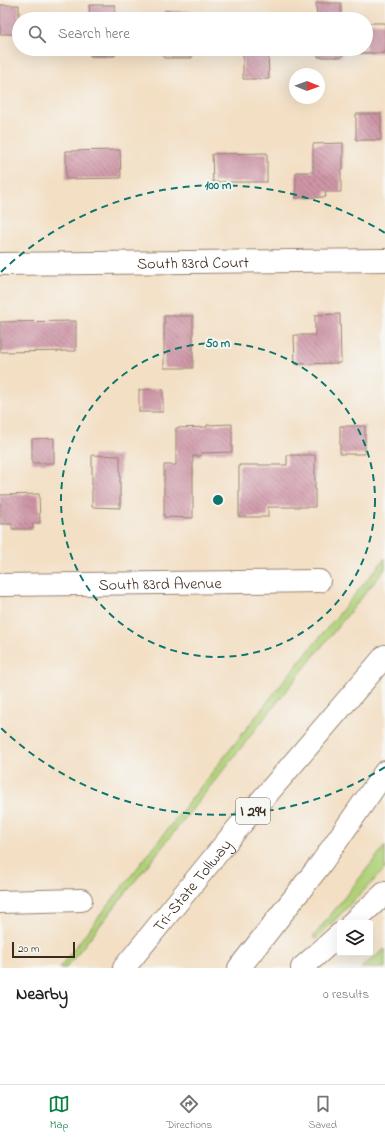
<!DOCTYPE html>
<html lang="en">
<head>
<meta charset="utf-8">
<style>
	:root { --surface:#fff; --page:#f2f2f2; --text:#202124; --muted:#757577; --line:#e0e0e0; --accent:#0b8043 }
	body { margin:0; font-family:"Indie Flower",sans-serif; background:var(--page); color:var(--text) }
	.controls { position:absolute; right:12px; bottom:12px; display:grid; overflow:hidden; border-radius:4px; box-shadow:0 4px 16px #0002 }
	.controls button { width:36px; height:36px; display:grid; place-items:center; padding:0; border:0; border-bottom:1px solid var(--line); background:var(--surface); color:var(--text); font:20px sans-serif }
	.compass { position:absolute; left:289px; top:68px; width:36px; height:36px; border-radius:50%; background:var(--surface); box-shadow:0 4px 16px #0002; rotate:91deg }
	.scale { position:absolute; left:12px; bottom:10px; width:63px; box-sizing:border-box; padding-left:4px; border:2px solid #3b2a1e; border-top:0; font-size:11px; line-height:14px; white-space:nowrap; color:#3b2a1e; -webkit-text-stroke:3px #f6f6f2; paint-order:stroke }
	.list { margin:0; padding:0; list-style:none }
	h2 { display:flex; justify-content:space-between; align-items:center; height:52px; margin:0; padding:0 16px; font-size:17px }
	h2 small { font-size:13px; font-weight:400; color:var(--muted) }
	.icon { flex:none; width:22px; height:22px; fill:none; stroke:currentColor; stroke-width:2; stroke-linecap:round; stroke-linejoin:round }
	.map { position:relative; flex:none; width:385px; height:968px; overflow:hidden }
	.search { position:absolute; background:var(--surface); box-shadow:0 4px 16px #0002; left:12px; right:12px; top:12px; height:44px; display:flex; align-items:center; gap:10px; box-sizing:border-box; padding:0 14px; border-radius:22px; color:var(--muted); font-size:15px }
	.sheet { height:116px; background:var(--surface) }
	nav { display:flex; justify-content:space-around; align-items:center; box-sizing:border-box; height:56px; border-top:1px solid var(--line); background:var(--surface); font-size:11px; color:var(--muted) }
	nav a { display:grid; justify-items:center; gap:2px }
	nav .on { color:var(--accent) }
	.map>svg:first-child { display:block }
	.grass { fill:#afd077; stroke:#757d4a }
	.building { fill:url(#building-back-hatch) }
	.lines { fill:none; stroke-linecap:round; stroke-linejoin:round }
	.minor-casing { stroke:#978471; stroke-width:24 }
	.highway-casing { stroke:#978471; stroke-width:24 }
	.minor { stroke:#fff; stroke-width:22 }
	.highway { stroke:#fff; stroke-width:22 }
	.ring { fill:none; stroke:#0f766e; stroke-width:2; stroke-dasharray:7 5 }
	.labels { text-anchor:middle; stroke-width:4; stroke-linejoin:round; paint-order:stroke }
	.shield { fill:#f6f6f2; stroke:#73675e; stroke-width:1 }
	.shield-label { font-size:15px; font-weight:bold; fill:#3b2a1e }
	.street-label { font-size:16px; fill:#3b2a1e; stroke:#f6f6f2 }
	.centre { fill:#0f766e; stroke:#f6f6f2; stroke-width:2 }
	.ring-label { font-size:12px; text-anchor:middle; font-weight:bold; fill:#0f766e; stroke:#f6f6f2; stroke-width:4; stroke-linejoin:round; paint-order:stroke }
</style>
</head>
<body>
<div class="map">
<svg width="385" height="968" viewBox="0 0 385 968">
	<defs>
		<pattern id="building-back-hatch" width="6" height="6" patternUnits="userSpaceOnUse"><rect width="6" height="6" fill="#ce94a6"/><path d="M-1 5l2 2M0 0l6 6M5-1l2 2" fill="none" stroke="#a87987"/></pattern>
	</defs>
	<rect width="100%" height="100%" fill="#f6f6f2"/>
	<filter id="ink" filterUnits="userSpaceOnUse"><feTurbulence type="fractalNoise" baseFrequency=".025" numOctaves="2"/><feDisplacementMap in="SourceGraphic" scale="8" xChannelSelector="R" yChannelSelector="G"/><feConvolveMatrix kernelMatrix="1 2 1 2 8 2 1 2 1" color-interpolation-filters="sRGB"/></filter>
	<filter id="wash" filterUnits="userSpaceOnUse"><feTurbulence type="fractalNoise" baseFrequency=".012" numOctaves="4" result="noise"/><feDisplacementMap in="SourceGraphic" scale="16" xChannelSelector="R" yChannelSelector="G"/><feGaussianBlur stdDeviation="0.9" result="paint"/><feColorMatrix in="noise" values="0 0 0 0 0 0 0 0 0 0 0 0 0 0 0 0 0 1.4 0 .05"/><feComposite in="paint" operator="in"/></filter>
	<g filter="url(#wash)">
		<rect width="100%" height="100%" fill="#f3dfc4"/>
		<!-- grass -->
		<path class="grass" d="M385 558V569L314 656 66 968H59L286 678Z
			M385 846V869L316 939 313 937Z
			M385 949V968H361Z"/>
		<g id="blocks">
			<!-- building -->
			<path class="building" d="M316 3H341V19H317Z
				M0 5H19V34H0Z
				M89 5H115V19H90Z
				M164 11H192V19H164Z
				M366 23H385V53H342V57H318V49H366Z
				M90 49H115V56H90Z
				M164 49H192V58H164Z
				M243 53H268L269 79H243Z
				M356 114H381V140H356Z
				M343 143V170H341V192H325L326 197 296 198V172H313V144Z
				M120 150 121 178 66 179V151Z
				M267 153V182H213L212 154Z
				M340 314 341 363 295 364 294 335H315V315Z
				M164 316H193V368H164Z
				M76 321V351L0 352V322Z
				M163 389V412H139V390Z
				M232 424V452L201 453V456H193V518L164 517V465H176V428L207 427V425Z
				M340 426H365V454H340Z
				M54 438V463H32V439Z
				M92 455 120 456V508L92 507Z
				M287 455H315V507H268V517H239V465H287Z
				M39 494 40 523H33V529H12V524H0V495Z"/>
		</g>
	</g>
	<g filter="url(#ink)">
		<use href="#blocks" fill-opacity="0" stroke="#978471" stroke-width="1"/>
		<g class="lines">
			<defs>
				<g id="minor">
					<path id="s1" d="M0 264 385 260"/>
					<path id="s2" d="M0 585 319 581"/>
					<path d="M0 902 81 900"/>
					<path d="M352 923 385 893"/>
					<path d="M302 968 340 934"/>
				</g>
				<g id="highway">
					<path id="s3" d="M124 968 237 829 385 656"/>
					<path d="M239 968 320 865 385 772"/>
				</g>
			</defs>
			<!-- minor casing -->
			<use href="#minor" class="minor-casing"/>
			<!-- highway casing -->
			<use href="#highway" class="highway-casing"/>
			<!-- minor -->
			<use href="#minor" class="minor"/>
			<!-- highway -->
			<use href="#highway" class="highway"/>
		</g>
	</g>
	<!-- distance rings -->
	<g class="ring">
		<circle cx="218" cy="500" r="157"/>
		<path d="M385 767A315 315 0 0 1 1 728M1 272A315 315 0 0 1 385 233"/>
	</g>
	<g class="labels">
		<!-- shield labels -->
		<rect class="shield" x="236" y="798" width="34" height="26" rx="3"/>
		<g class="shield-label">
			<text x="253" y="816">I 294</text>
		</g>
		<!-- street labels -->
		<g class="street-label">
			<text dy="6" stroke="none"><textPath href="#s1" startOffset="193">South 83rd Court</textPath></text>
			<text dy="6" stroke="none"><textPath href="#s2" startOffset="160">South 83rd Avenue</textPath></text>
			<text dy="6" stroke="none"><textPath href="#s3" startOffset="107">Tri-State Tollway</textPath></text>
		</g>
	</g>
	<circle cx="218" cy="500" r="6" class="centre"/>
	<g class="ring-label">
		<text x="218" y="189">100 m</text>
		<text x="218" y="347">50 m</text>
	</g>
</svg>
<div class="controls">
<button><svg class="icon" aria-label="layers" viewBox="0 0 24 24"><path d="M12 4l9 5-9 5-9-5zM3 14l9 5 9-5"/></svg></button>
</div>
<svg class="compass" viewBox="-18 -18 36 36"><path d="M0-13l5 13h-10z" fill="#e53935"/><path d="M0 13l5-13h-10z" fill="#757577"/></svg>
<div class="scale">20 m</div>
<div class="search"><svg class="icon" aria-label="search" viewBox="0 0 24 24"><circle cx="10" cy="10" r="6"/><path d="M15 15l6 6"/></svg>Search here</div>
</div>
<section class="sheet">
<h2>Nearby<small>0 results</small></h2>
<ul class="list">
</ul>
</section>
<nav>
<a class="on"><svg class="icon" aria-label="map" viewBox="0 0 24 24"><path d="M3 6l6-2 6 2 6-2v14l-6 2-6-2-6 2zM9 4v14M15 6v14"/></svg>Map</a>
<a><svg class="icon" aria-label="directions" viewBox="0 0 24 24"><path d="M12 3l9 9-9 9-9-9zM9 14v-3h6M13 9l2 2-2 2"/></svg>Directions</a>
<a><svg class="icon" aria-label="saved" viewBox="0 0 24 24"><path d="M7 4h10v16l-5-4-5 4z"/></svg>Saved</a>
</nav>
</body>
</html>
